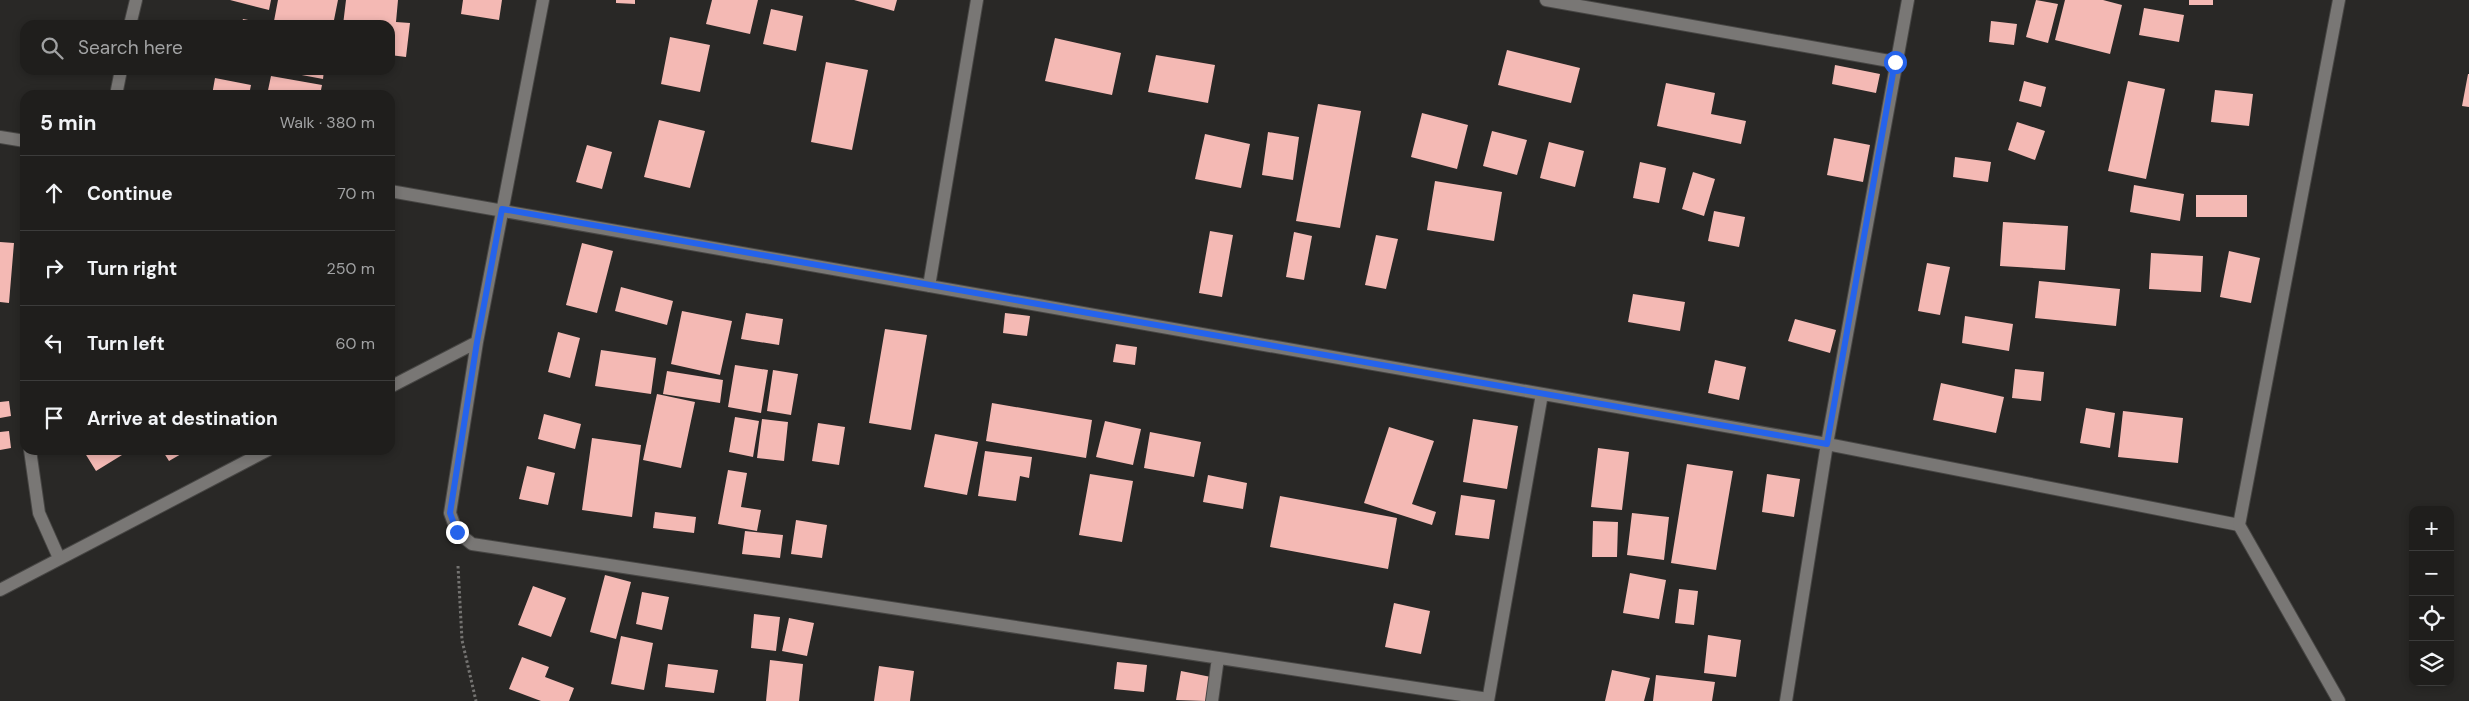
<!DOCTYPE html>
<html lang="en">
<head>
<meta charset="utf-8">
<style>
	:root { --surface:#1f1e1c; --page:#272725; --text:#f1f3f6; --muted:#a1a2a3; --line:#3c3c3b }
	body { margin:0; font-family:"DM Sans",sans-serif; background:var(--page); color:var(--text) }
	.controls { position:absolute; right:15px; bottom:15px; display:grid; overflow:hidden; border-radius:10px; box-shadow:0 2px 8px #0003 }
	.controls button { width:45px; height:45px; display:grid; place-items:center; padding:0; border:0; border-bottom:1px solid var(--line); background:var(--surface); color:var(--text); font:25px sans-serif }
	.stop { position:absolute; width:15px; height:15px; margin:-11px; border:4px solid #2563eb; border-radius:50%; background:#fff }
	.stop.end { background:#2563eb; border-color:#fff; box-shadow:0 1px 5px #0008 }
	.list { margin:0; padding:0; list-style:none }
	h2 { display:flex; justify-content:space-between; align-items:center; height:65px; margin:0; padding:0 20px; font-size:21px }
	h2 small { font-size:16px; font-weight:400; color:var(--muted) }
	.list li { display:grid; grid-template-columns:32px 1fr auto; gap:15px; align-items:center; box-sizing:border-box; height:75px; padding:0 20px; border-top:1px solid var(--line) }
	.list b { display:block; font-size:19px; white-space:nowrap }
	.list em { font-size:16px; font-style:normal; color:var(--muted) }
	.icon { flex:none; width:28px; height:28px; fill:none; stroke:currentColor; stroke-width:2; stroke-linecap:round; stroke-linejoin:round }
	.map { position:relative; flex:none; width:2469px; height:701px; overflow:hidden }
	.search { position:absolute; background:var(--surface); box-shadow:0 2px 8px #0003; left:20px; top:20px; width:375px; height:55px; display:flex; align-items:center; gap:12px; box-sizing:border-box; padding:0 18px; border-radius:15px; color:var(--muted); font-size:19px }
	.panel { position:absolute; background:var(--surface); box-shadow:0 2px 8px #0003; left:20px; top:90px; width:375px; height:365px; border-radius:15px }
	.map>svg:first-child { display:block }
	.building { fill:#f4b9b4 }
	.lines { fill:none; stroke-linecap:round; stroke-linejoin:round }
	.street-casing { stroke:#474644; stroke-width:14 }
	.secondary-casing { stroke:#474644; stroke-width:14 }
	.path { stroke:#747371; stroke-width:3; stroke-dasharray:2.5 2.5; stroke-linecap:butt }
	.street { stroke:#797775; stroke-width:12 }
	.secondary { stroke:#797775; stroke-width:12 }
	.route { stroke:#2563eb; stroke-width:6 }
</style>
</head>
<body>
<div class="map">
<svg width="2469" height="701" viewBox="0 0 2469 701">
	<rect width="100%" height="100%" fill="#292826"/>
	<!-- building -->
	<path class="building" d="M230 0H271L269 10Z
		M278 0H338L333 25H302L274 21Z
		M346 0H398L396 22 410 23 406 57 390 55V25H343Z
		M463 0H502L499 20 461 14Z
		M616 0H635V4L616 3Z
		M712 0H758L750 34 706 24Z
		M854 0H897L894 11Z
		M2036 0 2058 4 2048 43 2026 37Z
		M2065 0H2103L2122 5 2110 54 2055 40Z
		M2189 0H2213V5H2189Z
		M2144 8 2184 15 2179 42 2139 35Z
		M771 9 803 16 796 51 763 44Z
		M243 19 269 24 268 25H241Z
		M1991 21 2017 24 2014 45 1989 42Z
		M670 37 710 45 700 92 661 84Z
		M1055 38 1121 53 1112 95 1045 81Z
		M1507 50 1580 68 1571 103 1498 85Z
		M1156 55 1215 65 1208 103 1148 92Z
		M826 62 868 70 852 150 811 142Z
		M1835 65 1880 74 1876 93 1832 84Z
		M275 70H324L323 79Z
		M2468 74H2469V107L2462 106Z
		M271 76 322 85 320 95H267Z
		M215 78 251 85 249 95H212Z
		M2024 81 2046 87 2041 107 2019 101Z
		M2128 81 2165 89 2146 179 2108 171Z
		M1666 83 1715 93 1711 114 1746 121 1741 144 1657 126Z
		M43 90 66 94V95H42Z
		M2215 90 2253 94 2249 126 2211 122Z
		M1318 104 1361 111 1340 228 1296 221Z
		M1422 113 1468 125 1457 169 1411 157Z
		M659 120 705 131 690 188 644 177Z
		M2017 122 2045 131 2035 160 2008 150Z
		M1492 131 1527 140 1517 175 1483 166Z
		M1268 132 1299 137 1293 180 1262 175Z
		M1205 134 1250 144 1241 188 1195 179Z
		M1834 138 1870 145 1863 182 1827 175Z
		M1549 142 1584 151 1575 187 1540 178Z
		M587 145 612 152 602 189 576 182Z
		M1955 157 1991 162 1988 182 1953 177Z
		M1640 162 1666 168 1659 203 1633 198Z
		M1693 172 1715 179 1704 216 1682 209Z
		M1435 181 1502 192 1494 241 1427 230Z
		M2134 185 2184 194 2180 221 2130 212Z
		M2196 195H2247V217H2196Z
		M1714 211 1745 217 1739 247 1708 241Z
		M2003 222 2068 226 2065 270 2000 266Z
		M1210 231 1233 235 1222 297 1199 293Z
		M1294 232 1312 236 1304 280 1286 277Z
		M1376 235 1398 239 1386 289 1365 285Z
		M0 242 14 243 9 303 0 302Z
		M582 243 613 251 597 313 566 305Z
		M2229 251 2260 258 2251 303 2220 297Z
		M2151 253 2203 256 2201 292 2149 289Z
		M1927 263 1950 267 1940 315 1918 311Z
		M2039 281 2120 289 2116 326 2035 318Z
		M621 287 673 301 667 325 615 311Z
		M1633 294 1685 302 1680 331 1628 322Z
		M682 311 732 321 720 375 671 364Z
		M746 313 783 319 779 345 741 339Z
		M1005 313 1030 316 1027 336 1003 333Z
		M1965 316 2013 324 2009 351 1962 343Z
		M1795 319 1836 330 1830 353 1788 341Z
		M885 329 927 335 911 430 869 423Z
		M558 332 580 338 570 378 548 372Z
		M1116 344 1137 347 1135 365 1113 362Z
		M601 350 656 358 651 394 595 386Z
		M1715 360 1746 367 1739 400 1708 393Z
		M735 365 768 370 761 413 728 407Z
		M2015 369 2044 372 2041 401 2012 398Z
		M773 370 798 374 791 415 767 411Z
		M667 371 723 380 720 403 663 394Z
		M1941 383 2004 397 1996 433 1933 420Z
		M657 394 695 402 681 468 643 460Z
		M9 401 11 416 0 418V402Z
		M992 403 1092 420 1086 458 986 441Z
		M2086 408 2115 413 2110 448 2080 443Z
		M2123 411 2183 418 2178 463 2118 457Z
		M544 414 581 424 575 449 538 439Z
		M735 417 759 421 753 457 729 452Z
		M762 419 788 422 784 461 757 458Z
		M1473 419 1518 426 1507 489 1463 482Z
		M1105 421 1141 429 1133 465 1096 457Z
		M818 423 845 427 839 465 812 461Z
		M1389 427 1434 441 1412 504 1436 512 1432 525 1364 503Z
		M9 431 11 448 0 450V432Z
		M1150 432 1201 442 1194 477 1144 468Z
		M935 434 978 442 967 495 924 487Z
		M592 438 641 445 632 517 582 510Z
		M1598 448 1629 452 1622 510 1591 507Z
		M83 450H119L122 455 96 471Z
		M162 450H188L169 461Z
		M985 451 1032 457 1029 478 1020 476 1016 501 978 496Z
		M1687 464 1733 471 1716 570 1671 563Z
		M527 466 555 473 548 505 519 499Z
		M728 470 747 473 741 507 761 510 757 531 718 524Z
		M1090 474 1133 481 1122 542 1079 535Z
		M1767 474 1800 479 1794 517 1762 512Z
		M1208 475 1247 483 1243 509 1203 502Z
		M1461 495 1495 500 1489 539 1455 535Z
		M1280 496 1397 518 1388 569 1270 547Z
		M655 512 696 517 694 533 653 528Z
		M1632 513 1669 517 1664 560 1627 555Z
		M796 520 827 525 822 558 791 554Z
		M1593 521 1618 522 1617 557H1592Z
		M745 531 783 535 780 558 742 554Z
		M1630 573 1666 580 1659 619 1623 613Z
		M605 575 631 582 616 639 590 632Z
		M533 586 566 598 551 637 518 625Z
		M1679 589 1698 591 1694 625 1675 623Z
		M642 592 669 597 662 630 636 624Z
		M1394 603 1430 611 1421 654 1385 647Z
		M754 614 780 617 776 651 751 648Z
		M789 618 814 623 807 656 782 651Z
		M1708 635 1741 640 1736 677 1704 673Z
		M621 636 653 643 644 690 611 684Z
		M522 657 549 667 545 677 574 688 569 701H541L509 689Z
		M770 660 803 664 799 701H766Z
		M1117 662 1147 665 1144 692 1114 689Z
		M668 664 718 670 714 693 665 687Z
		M879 666 914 671 910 701H874Z
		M1612 670 1650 678 1644 701H1605Z
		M1181 671 1211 677 1206 701 1176 700Z
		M1656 675 1715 682 1712 701H1653Z"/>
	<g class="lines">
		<defs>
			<path id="street" d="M543 0 477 342 450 513 457 532 472 544 1488 699
				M1546 0 1895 62
				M130 25 136 0
				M116 95 121 70
				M0 137 25 141
				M390 191 1827 444 2239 525
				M929 286 977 0
				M390 387 477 342
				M30 450 39 513 59 558
				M0 590 268 450
				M1212 701 1218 658
				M1488 701 1542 394
				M1786 701 1827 444 1908 0"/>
			<path id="secondary" d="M2339 0 2239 525 2339 701"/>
		</defs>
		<!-- street casing -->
		<use href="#street" class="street-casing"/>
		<!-- secondary casing -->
		<use href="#secondary" class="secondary-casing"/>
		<!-- path -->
		<path class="path" d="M458 566 462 640 476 701"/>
		<!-- street -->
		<use href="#street" class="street"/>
		<!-- secondary -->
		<use href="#secondary" class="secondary"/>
	</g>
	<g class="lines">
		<!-- route -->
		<path class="route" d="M457 532 450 513 477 342 502 209 1827 444 1895 62"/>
	</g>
</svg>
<div class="controls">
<button>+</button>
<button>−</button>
<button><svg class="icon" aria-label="locate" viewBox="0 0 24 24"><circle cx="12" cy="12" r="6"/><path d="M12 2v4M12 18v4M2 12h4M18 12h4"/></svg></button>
<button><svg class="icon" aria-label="layers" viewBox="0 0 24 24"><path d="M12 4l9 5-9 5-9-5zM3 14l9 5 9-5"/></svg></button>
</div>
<div class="stop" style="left:1895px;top:62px"></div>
<div class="stop end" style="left:457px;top:532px"></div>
<div class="search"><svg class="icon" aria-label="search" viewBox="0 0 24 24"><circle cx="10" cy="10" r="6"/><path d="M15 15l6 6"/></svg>Search here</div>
<section class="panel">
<h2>5 min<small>Walk · 380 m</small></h2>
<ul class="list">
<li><svg class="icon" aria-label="ahead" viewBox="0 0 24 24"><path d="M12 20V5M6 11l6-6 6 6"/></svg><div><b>Continue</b></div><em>70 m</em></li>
<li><svg class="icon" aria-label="right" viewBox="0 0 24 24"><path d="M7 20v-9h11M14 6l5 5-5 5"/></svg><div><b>Turn right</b></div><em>250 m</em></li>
<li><svg class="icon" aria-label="left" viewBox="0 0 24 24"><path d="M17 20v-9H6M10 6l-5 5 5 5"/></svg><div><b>Turn left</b></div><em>60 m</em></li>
<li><svg class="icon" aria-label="arrive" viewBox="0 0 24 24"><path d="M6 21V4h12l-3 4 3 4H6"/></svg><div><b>Arrive at destination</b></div></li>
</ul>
</section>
</div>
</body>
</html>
